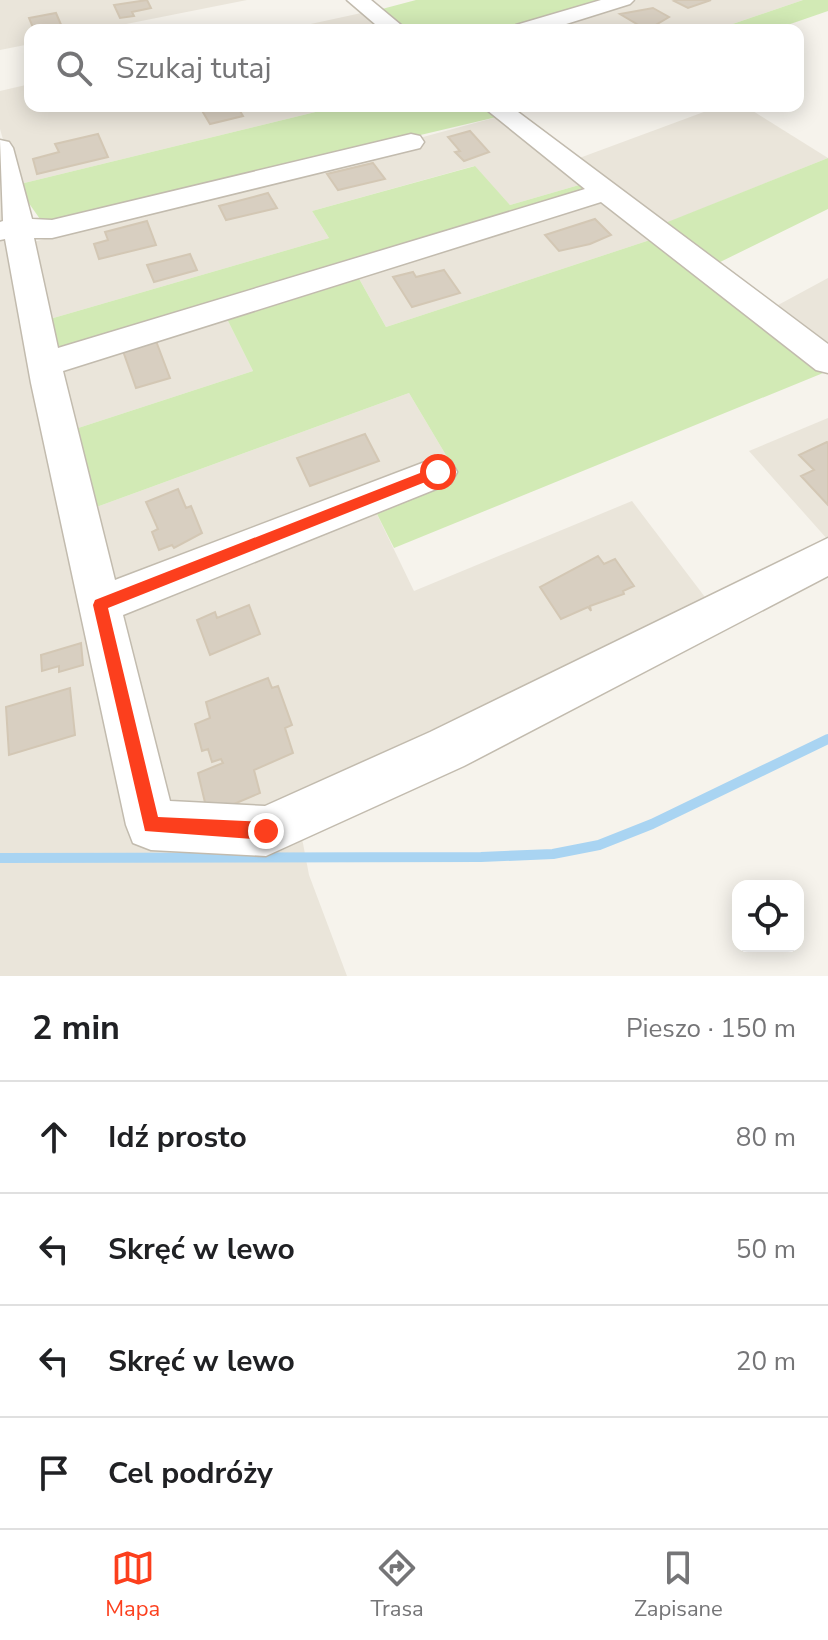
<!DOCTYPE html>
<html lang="pl">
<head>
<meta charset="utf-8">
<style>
	:root { --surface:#fff; --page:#f2f2f2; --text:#202124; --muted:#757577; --line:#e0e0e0; --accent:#fc3f1d }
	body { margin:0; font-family:"Nunito Sans",sans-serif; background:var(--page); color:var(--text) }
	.controls { position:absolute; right:24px; bottom:24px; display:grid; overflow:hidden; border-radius:16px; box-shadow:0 4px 20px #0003 }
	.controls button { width:72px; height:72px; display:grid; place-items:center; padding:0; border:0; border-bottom:2px solid var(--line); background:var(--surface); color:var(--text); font:40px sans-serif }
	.stop { position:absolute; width:24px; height:24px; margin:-18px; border:6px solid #fc3f1d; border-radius:50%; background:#fff }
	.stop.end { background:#fc3f1d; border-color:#fff; box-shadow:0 2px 8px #0008 }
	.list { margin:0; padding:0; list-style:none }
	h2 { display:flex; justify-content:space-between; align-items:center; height:104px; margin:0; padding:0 32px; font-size:34px }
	h2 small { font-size:26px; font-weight:400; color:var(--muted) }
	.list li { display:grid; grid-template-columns:52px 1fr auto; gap:24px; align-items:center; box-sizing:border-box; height:112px; padding:0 32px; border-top:2px solid var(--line) }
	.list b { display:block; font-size:30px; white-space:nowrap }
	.list em { font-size:26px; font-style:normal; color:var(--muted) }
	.icon { flex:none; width:44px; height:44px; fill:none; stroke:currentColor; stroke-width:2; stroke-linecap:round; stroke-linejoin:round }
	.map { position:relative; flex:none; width:828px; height:976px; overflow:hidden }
	.search { position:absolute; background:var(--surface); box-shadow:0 4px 20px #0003; left:24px; right:24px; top:24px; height:88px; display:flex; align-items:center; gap:20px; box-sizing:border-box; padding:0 28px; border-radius:16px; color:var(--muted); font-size:30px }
	.sheet { height:552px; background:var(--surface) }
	nav { display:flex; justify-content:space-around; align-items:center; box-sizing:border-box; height:112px; border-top:2px solid var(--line); background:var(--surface); font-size:22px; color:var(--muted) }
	nav a { display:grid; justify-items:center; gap:4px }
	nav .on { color:var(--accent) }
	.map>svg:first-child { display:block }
	.residential { fill:#eae5da }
	.green { fill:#d2eab5 }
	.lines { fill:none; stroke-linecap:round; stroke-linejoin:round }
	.stream { stroke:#a9d4f2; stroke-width:10 }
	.building { fill:#d8cfc1; stroke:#d3c7b4; stroke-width:2 }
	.minor-casing { stroke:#c2bbae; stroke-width:3 }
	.minor { fill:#fff; fill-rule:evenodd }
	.route { fill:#fc3f1d }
</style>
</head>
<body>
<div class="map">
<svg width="828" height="976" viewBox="0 0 828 976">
	<rect width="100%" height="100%" fill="#f6f3ec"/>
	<!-- residential -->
	<path class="residential" d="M0 0H247L96 30H30V44L0 50Z
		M637 0H803L715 30H537Z
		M366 12 389 30H283Z
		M30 84V106H340L16 185 0 129V91Z
		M720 106H745L828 158 659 226 574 160Z
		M501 116 586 183 510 205 474 166 312 211 329 238 43 321 26 244Z
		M0 173 20 289 91 509 409 393 456 472 372 504 414 591 632 501 711 605 301 833 309 875 347 976H0Z
		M604 198 656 238 386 327 357 275Z
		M828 278V357L767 311Z
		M224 313 253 371 69 431 54 366Z
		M828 418V540L749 451Z"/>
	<!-- green -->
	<path class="green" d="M416 0H608L510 30H409L382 9Z
		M803 0H828V11L773 30H715Z
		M340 106H488L501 116 51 222 40 219 16 185Z
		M828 158V209L710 267 655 227Z
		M475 166 510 205 586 183 594 190 74 348H56L43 321 329 238 312 211Z
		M656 238 828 371 394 548 372 504 456 472 409 393 91 509 69 431 253 371 224 313 357 275 386 327Z"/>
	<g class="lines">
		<!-- stream -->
		<path class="stream" d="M0 858 481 857 553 854 599 845 652 824 828 739"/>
	</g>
	<!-- building -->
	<path class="building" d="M147 0 151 8 132 12 134 16 120 18 114 5Z
		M711 0 688 8 674 1 677 0Z
		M653 8 669 17 647 30 620 14Z
		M56 13 62 27 34 30 29 18Z
		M213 106H237L243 116 210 124 201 109Z
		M470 131 489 152 464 161 455 152 460 151 448 137Z
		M98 134 108 157 37 174 33 159 59 152 55 144Z
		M373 163 385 179 338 190 327 174Z
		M268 193 277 208 226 220 219 206Z
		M595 219 611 235 590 244 559 251 545 235Z
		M147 221 156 245 99 259 94 244 108 240 105 232Z
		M190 254 197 270 154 282 147 265Z
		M444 270 460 293 412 307 393 277 413 272 416 277Z
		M156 341 170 378 136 388 123 351Z
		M365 434 379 461 310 486 297 458Z
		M827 442 828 443V505L801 476 814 470 799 455Z
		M178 489 186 508 191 506 202 533 174 548 172 545 159 550 152 532 158 529 146 502Z
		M598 556 604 564 615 559 634 586 623 591 624 594 590 606 591 611 588 607 561 619 540 587Z
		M249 605 260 634 210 655 197 620 215 612 217 618Z
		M81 643 83 665 59 672V666L42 671 41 655Z
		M268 678 272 688 278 686 292 725 285 728 293 753 254 770 260 793 208 815 198 773 223 763 221 759 212 762 208 749 202 751 195 724 210 718 206 702Z
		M70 688 75 735 9 755 6 707Z"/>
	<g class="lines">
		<defs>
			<path id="minor" d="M347 0H371L407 30H382Z
				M601 0H634L630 4 547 30H513L516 25Z
				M482 106H510L828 344V373L816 370 601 202 63 371 115 580 438 457 451 461 457 472 451 483 123 615 170 801 265 806 430 732 828 538V576L464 766 266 856 151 850 133 843 126 825 31 383 5 239 0 240V222L3 221 0 140 9 142 13 148 32 219 52 220 411 134 420 136 424 142 420 148 52 238H34L58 348 585 189Z"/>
		</defs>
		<!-- minor casing -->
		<use href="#minor" class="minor-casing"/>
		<!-- minor -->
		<use href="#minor" class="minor"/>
	</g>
	<!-- route -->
	<path class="route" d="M438 466 445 472 443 475 108 608 158 817 266 822 272 825 274 831 272 837 266 840 145 831 93 605 95 600Z"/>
</svg>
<div class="controls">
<button><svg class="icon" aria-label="locate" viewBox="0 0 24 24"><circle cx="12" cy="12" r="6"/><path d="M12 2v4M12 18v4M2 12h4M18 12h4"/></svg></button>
</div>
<div class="stop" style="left:438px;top:472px"></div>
<div class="stop end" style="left:266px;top:831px"></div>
<div class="search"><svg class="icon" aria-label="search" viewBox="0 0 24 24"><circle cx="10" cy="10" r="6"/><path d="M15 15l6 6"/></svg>Szukaj tutaj</div>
</div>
<section class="sheet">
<h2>2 min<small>Pieszo · 150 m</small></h2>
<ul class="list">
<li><svg class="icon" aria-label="ahead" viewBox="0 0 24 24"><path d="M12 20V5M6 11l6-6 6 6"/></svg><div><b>Idź prosto</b></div><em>80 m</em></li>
<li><svg class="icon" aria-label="left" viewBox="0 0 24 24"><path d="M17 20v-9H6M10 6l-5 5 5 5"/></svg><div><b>Skręć w lewo</b></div><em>50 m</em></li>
<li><svg class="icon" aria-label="left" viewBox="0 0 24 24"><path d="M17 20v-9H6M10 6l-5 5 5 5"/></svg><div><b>Skręć w lewo</b></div><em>20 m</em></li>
<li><svg class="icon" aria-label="arrive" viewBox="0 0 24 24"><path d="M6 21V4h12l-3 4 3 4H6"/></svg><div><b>Cel podróży</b></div></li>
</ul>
</section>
<nav>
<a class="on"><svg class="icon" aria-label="map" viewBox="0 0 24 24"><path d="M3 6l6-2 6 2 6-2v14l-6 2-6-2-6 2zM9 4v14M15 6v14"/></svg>Mapa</a>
<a><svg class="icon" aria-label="directions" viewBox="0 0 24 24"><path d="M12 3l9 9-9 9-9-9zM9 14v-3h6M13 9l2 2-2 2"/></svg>Trasa</a>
<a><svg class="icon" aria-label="saved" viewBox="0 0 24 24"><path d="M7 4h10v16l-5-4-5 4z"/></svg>Zapisane</a>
</nav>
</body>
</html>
